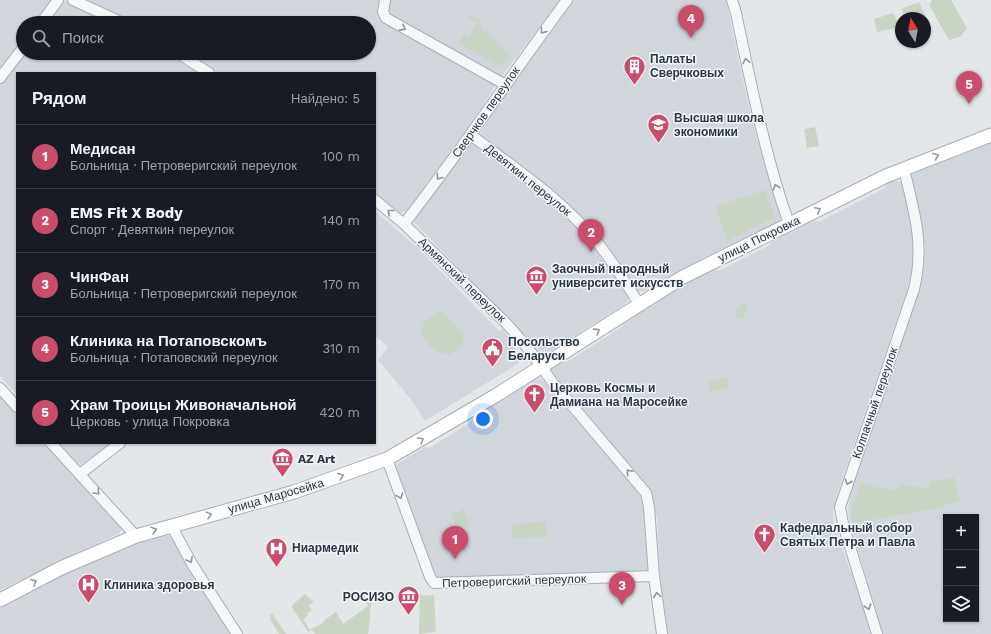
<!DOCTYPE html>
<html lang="ru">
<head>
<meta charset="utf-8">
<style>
	:root { --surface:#171b24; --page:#242831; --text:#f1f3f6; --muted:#9ea1a6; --line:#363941; --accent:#ca4d6c }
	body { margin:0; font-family:"Work Sans",sans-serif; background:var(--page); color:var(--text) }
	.controls { position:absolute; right:12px; bottom:12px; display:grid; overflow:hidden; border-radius:0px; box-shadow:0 1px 3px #0004 }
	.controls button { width:36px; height:36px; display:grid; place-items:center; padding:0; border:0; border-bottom:1px solid var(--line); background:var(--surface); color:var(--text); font:20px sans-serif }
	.compass { position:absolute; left:895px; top:12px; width:36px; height:36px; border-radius:50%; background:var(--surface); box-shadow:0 1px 3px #0004; rotate:350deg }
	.you { position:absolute; left:483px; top:419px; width:14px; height:14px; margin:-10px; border:3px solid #fff; border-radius:50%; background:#1a73e8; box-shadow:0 0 0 6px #1a73e833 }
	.badge { display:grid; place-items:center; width:26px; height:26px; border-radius:50%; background:var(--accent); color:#fff; font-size:13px; font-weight:700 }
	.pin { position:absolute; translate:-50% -33px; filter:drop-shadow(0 1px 2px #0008) }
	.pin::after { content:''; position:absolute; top:21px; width:14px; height:12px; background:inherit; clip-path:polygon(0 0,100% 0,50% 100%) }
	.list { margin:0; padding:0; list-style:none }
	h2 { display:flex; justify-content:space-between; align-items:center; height:52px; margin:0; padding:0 16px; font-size:17px }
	h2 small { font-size:13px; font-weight:400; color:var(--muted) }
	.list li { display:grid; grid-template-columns:26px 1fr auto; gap:12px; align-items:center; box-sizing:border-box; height:64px; padding:0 16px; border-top:1px solid var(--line) }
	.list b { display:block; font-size:15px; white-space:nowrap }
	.list p { margin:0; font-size:13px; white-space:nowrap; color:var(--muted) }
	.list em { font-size:13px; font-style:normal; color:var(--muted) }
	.icon { flex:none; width:22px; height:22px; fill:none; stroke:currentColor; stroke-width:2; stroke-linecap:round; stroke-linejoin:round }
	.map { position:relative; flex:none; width:991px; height:634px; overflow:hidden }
	.search { position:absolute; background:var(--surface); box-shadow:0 1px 3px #0004; left:16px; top:16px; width:360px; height:44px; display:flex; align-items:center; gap:10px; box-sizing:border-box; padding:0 14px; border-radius:22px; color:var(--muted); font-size:15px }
	.panel { position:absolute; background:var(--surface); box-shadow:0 1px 3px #0004; left:16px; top:72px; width:360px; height:372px; border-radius:0px }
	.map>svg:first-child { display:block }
	.built { fill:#d1d6dc; fill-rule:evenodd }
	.green { fill:#cad4c4 }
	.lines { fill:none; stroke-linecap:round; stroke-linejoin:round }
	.street-casing { stroke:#a8aeb4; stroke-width:12 }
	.secondary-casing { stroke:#a8aeb4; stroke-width:15 }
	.street { stroke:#f5f7f9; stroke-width:10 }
	.secondary { stroke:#fff; stroke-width:13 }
	.oneway { stroke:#90969e }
	.oneway2 { stroke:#959aa0 }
	.labels { text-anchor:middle; stroke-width:3; stroke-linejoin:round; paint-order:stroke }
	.poi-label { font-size:12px; font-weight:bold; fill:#2b3642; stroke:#f2f5f8; text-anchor:start }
	.street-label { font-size:12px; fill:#2b3642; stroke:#f2f5f8 }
</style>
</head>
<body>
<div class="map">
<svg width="991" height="634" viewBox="0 0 991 634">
	<rect width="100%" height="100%" fill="#e3e7ea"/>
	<!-- built -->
	<path class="built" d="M0 0H53L36 23H23V41L0 73Z
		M63 0 66 1 113 23H47Z
		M88 0H379L378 15 382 22 494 85V88L462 139 408 210 401 213 375 193V73H215V70L185 53H369V23H135Z
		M390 0H560L502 76 390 14 388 12Z
		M574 0H726L746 94 756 135 780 217 779 221 701 259 645 291 637 292 599 237 562 202 479 135 505 95Z
		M26 53H170L202 73H17V395L0 376V84L20 58Z
		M471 143H475L529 185 579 228 610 268 628 297V301L624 305 543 356 538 354 505 316 414 222 415 218Z
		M991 143V634H883L849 521 848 508 850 497 917 298 922 279 925 247 911 175 921 170ZM946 517H976V619H946Z
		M895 180 902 183 911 223 914 245 912 271 906 293 836 497 833 512V519L849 568 855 579 871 634H667L661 593 657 516 623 457 599 433V428L560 383H557L550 370 556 365 563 361 567 362 623 326 624 322 690 281 714 269 718 271 770 245 772 241 814 220 819 222 885 188 887 183Z
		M375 211 420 250 499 331 503 329 521 358 519 363 425 421 413 402 378 360 388 347 375 336Z
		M539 378 545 383 639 492 644 512 648 570 439 580 434 574 394 466 425 447 429 448 471 422 472 418Z
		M0 396 17 415V443H43L110 516 113 517 122 530 118 534 0 590Z
		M59 443H111L82 464 78 463Z
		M167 534 173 539 187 566 231 634H0V609L56 578 98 559 145 540Z"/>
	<!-- green -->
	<path class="green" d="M932 0H951L967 28 960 37 949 40 929 5Z
		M919 2 929 23 925 25V18H905L901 9Z
		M893 13 900 27 877 32 874 19Z
		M468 14 481 21V28L497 41 498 44 511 56 500 66 459 44 463 35 469 37 477 23 468 17Z
		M815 127 819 146 807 148 804 129Z
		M765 190 775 217 728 241 715 207Z
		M745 302 747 307 743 319 737 317 735 313 739 306Z
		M440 311 462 332 464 344 450 355C434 352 410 337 427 320 432 316 434 312 440 311Z
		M727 377 729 388 710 392 708 382Z
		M954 477 960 501 944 505 945 507 853 523 851 517 852 502 855 501 861 482 879 488 898 490 900 485 928 488 931 481H939Z
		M463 509 470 524 458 529 451 515Z
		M546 522 547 537 512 538 511 524Z
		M305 594 314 602 309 605 312 610 307 614 308 616 303 619 310 630 324 622 323 621 336 612 343 624 368 606 365 601 372 597 368 634H315L312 630 308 632 291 606Z
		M420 594 423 596 434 595 436 629 435 632 419 634Z
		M272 613 286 634H279L270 619 271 618 270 615Z"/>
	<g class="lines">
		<defs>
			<path id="street" d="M73 0 123 23
				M385 0 383 12 386 18 504 84
				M732 0 736 13C751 84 765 155 789 224
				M41 23 58 0
				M178 53 209 73
				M0 78 23 48
				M471 135C513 167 563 200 596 241 612 260 626 283 639 304
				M375 200 404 224 507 324 527 347 553 383 646 493 649 507 654 576 662 634
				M404 224C461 151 512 74 567 0
				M0 388 17 407
				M51 443 136 536
				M387 459 430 577 434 583 654 576
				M80 474 120 443
				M171 525 192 564 237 634
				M877 634 843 524 840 507 914 289C925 244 914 212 904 169"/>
			<path id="secondary" d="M0 600 61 568 136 536 294 492 387 459 495 396 683 277 886 176 991 135"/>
		</defs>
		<!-- street casing -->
		<use href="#street" class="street-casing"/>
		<!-- secondary casing -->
		<use href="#secondary" class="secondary-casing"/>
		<!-- street -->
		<use href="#street" class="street"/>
		<!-- secondary -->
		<use href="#secondary" class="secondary"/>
	</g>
	<!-- one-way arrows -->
	<defs><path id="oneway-chevron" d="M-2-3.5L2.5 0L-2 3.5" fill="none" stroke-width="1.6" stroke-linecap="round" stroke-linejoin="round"/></defs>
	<g class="oneway">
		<use href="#oneway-chevron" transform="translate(403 28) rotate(29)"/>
		<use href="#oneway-chevron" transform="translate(543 31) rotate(127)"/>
		<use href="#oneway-chevron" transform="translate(746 61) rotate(-102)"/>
		<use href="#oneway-chevron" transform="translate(439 177) rotate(127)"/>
		<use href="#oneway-chevron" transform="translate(776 187) rotate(-109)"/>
		<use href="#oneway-chevron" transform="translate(390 212) rotate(-141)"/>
		<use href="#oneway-chevron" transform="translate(629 472) rotate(-131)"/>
		<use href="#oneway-chevron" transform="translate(848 482) rotate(109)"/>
		<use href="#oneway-chevron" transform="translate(97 492) rotate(47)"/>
		<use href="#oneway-chevron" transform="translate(400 496) rotate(70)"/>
		<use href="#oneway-chevron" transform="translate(190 560) rotate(61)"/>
		<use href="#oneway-chevron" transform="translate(657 595) rotate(-98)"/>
		<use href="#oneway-chevron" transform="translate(868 607) rotate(73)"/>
	</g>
	<g class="oneway2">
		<use href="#oneway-chevron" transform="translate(936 156) rotate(-21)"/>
		<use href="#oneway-chevron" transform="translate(818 210) rotate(-26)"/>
		<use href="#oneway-chevron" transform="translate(597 331) rotate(-33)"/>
		<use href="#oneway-chevron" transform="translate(421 440) rotate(-31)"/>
		<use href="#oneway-chevron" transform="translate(341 476) rotate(-20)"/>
		<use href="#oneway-chevron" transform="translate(209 515) rotate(-15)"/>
		<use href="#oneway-chevron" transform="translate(154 530) rotate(-16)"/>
		<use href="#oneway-chevron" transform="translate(34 582) rotate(-27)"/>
	</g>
	<!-- icons -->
	<defs>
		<symbol id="building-pin" viewBox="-11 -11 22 30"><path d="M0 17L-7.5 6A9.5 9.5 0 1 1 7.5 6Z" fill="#ca4d6c" stroke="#f2f5f8"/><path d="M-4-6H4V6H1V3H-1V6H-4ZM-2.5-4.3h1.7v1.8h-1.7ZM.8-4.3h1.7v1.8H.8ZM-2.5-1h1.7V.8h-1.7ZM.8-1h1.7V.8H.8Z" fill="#fff"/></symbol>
		<symbol id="university-pin" viewBox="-11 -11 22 30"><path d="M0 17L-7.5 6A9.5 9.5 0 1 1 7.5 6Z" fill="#ca4d6c" stroke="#f2f5f8"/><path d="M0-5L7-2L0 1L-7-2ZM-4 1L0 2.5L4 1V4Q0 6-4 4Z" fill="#fff"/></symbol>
		<symbol id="museum-pin" viewBox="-11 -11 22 30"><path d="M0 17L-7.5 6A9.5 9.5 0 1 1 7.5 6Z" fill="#ca4d6c" stroke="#f2f5f8"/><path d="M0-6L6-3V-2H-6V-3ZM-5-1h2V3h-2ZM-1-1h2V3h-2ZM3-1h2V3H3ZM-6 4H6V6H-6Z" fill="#fff"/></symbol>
		<symbol id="civic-pin" viewBox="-11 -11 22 30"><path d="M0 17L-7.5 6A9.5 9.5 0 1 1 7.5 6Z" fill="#ca4d6c" stroke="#f2f5f8"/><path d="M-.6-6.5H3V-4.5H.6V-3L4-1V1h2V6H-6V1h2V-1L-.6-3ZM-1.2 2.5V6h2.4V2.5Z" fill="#fff"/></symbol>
		<symbol id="church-pin" viewBox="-11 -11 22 30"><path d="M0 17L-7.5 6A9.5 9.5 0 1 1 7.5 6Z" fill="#ca4d6c" stroke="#f2f5f8"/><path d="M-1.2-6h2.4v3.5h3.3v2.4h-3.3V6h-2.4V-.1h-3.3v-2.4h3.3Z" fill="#fff"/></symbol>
		<symbol id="hospital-pin" viewBox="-11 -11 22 30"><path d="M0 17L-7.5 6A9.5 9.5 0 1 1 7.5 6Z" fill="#ca4d6c" stroke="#f2f5f8"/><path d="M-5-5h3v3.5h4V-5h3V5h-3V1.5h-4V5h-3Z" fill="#fff"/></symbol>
	</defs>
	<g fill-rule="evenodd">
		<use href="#building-pin" x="622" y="54" width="25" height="34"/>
		<use href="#university-pin" x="646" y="112" width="25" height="34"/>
		<use href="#museum-pin" x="524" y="264" width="25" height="34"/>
		<use href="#civic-pin" x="480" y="336" width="25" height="34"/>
		<use href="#church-pin" x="522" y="382" width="25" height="34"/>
		<use href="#museum-pin" x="270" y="446" width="25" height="34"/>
		<use href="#church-pin" x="752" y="522" width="25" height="34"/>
		<use href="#hospital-pin" x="264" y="536" width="25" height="34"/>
		<use href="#hospital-pin" x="76" y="572" width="25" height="34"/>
		<use href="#museum-pin" x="396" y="584" width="25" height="34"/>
	</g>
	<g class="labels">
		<!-- poi labels -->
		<g class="poi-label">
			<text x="650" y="63">Палаты<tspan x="650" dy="14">Сверчковых</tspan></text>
			<text x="674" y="122">Высшая школа<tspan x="674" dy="14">экономики</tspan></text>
			<text x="552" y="273">Заочный народный<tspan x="552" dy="14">университет искусств</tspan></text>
			<text x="508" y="346">Посольство<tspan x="508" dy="14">Беларуси</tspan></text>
			<text x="550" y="392">Церковь Космы и<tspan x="550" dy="14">Дамиана на Маросейке</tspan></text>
			<text x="298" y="463">AZ Art</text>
			<text x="780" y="532">Кафедральный собор<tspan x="780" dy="14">Святых Петра и Павла</tspan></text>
			<text x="292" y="552">Ниармедик</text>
			<text x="104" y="589">Клиника здоровья</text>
			<text x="394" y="601" text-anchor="end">РОСИЗО</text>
		</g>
		<!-- street labels -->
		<g class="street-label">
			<text transform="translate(486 112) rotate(-55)" y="4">Сверчков переулок</text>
			<text transform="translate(528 180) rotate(39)" y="4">Девяткин переулок</text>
			<text transform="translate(759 239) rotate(-26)" y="4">улица Покровка</text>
			<text transform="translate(462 280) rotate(44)" y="4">Армянский переулок</text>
			<text transform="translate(875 403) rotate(-71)" y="4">Колпачный переулок</text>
			<text transform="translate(276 496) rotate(-16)" y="4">улица Маросейка</text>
			<text transform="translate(514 581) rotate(-2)" y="4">Петроверигский переулок</text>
		</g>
	</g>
</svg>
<div class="controls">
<button>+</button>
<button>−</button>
<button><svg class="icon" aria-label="layers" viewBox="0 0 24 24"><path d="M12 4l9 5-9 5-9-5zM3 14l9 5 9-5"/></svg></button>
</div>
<svg class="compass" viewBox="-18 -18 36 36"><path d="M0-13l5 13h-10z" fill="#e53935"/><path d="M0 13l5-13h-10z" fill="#9ea1a6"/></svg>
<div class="you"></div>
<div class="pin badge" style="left:455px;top:559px">1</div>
<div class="pin badge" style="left:591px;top:252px">2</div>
<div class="pin badge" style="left:622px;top:605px">3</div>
<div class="pin badge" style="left:691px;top:38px">4</div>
<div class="pin badge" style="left:969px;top:104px">5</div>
<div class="search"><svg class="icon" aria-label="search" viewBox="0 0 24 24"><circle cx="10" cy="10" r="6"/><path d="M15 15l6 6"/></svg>Поиск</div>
<section class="panel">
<h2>Рядом<small>Найдено: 5</small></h2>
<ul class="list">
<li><span class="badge">1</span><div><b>Медисан</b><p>Больница · Петроверигский переулок</p></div><em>100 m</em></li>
<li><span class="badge">2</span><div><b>EMS Fit X Body</b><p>Спорт · Девяткин переулок</p></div><em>140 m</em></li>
<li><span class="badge">3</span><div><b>ЧинФан</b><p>Больница · Петроверигский переулок</p></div><em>170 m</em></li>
<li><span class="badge">4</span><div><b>Клиника на Потаповскомъ</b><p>Больница · Потаповский переулок</p></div><em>310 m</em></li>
<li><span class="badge">5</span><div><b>Храм Троицы Живоначальной</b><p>Церковь · улица Покровка</p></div><em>420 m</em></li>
</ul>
</section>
</div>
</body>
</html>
